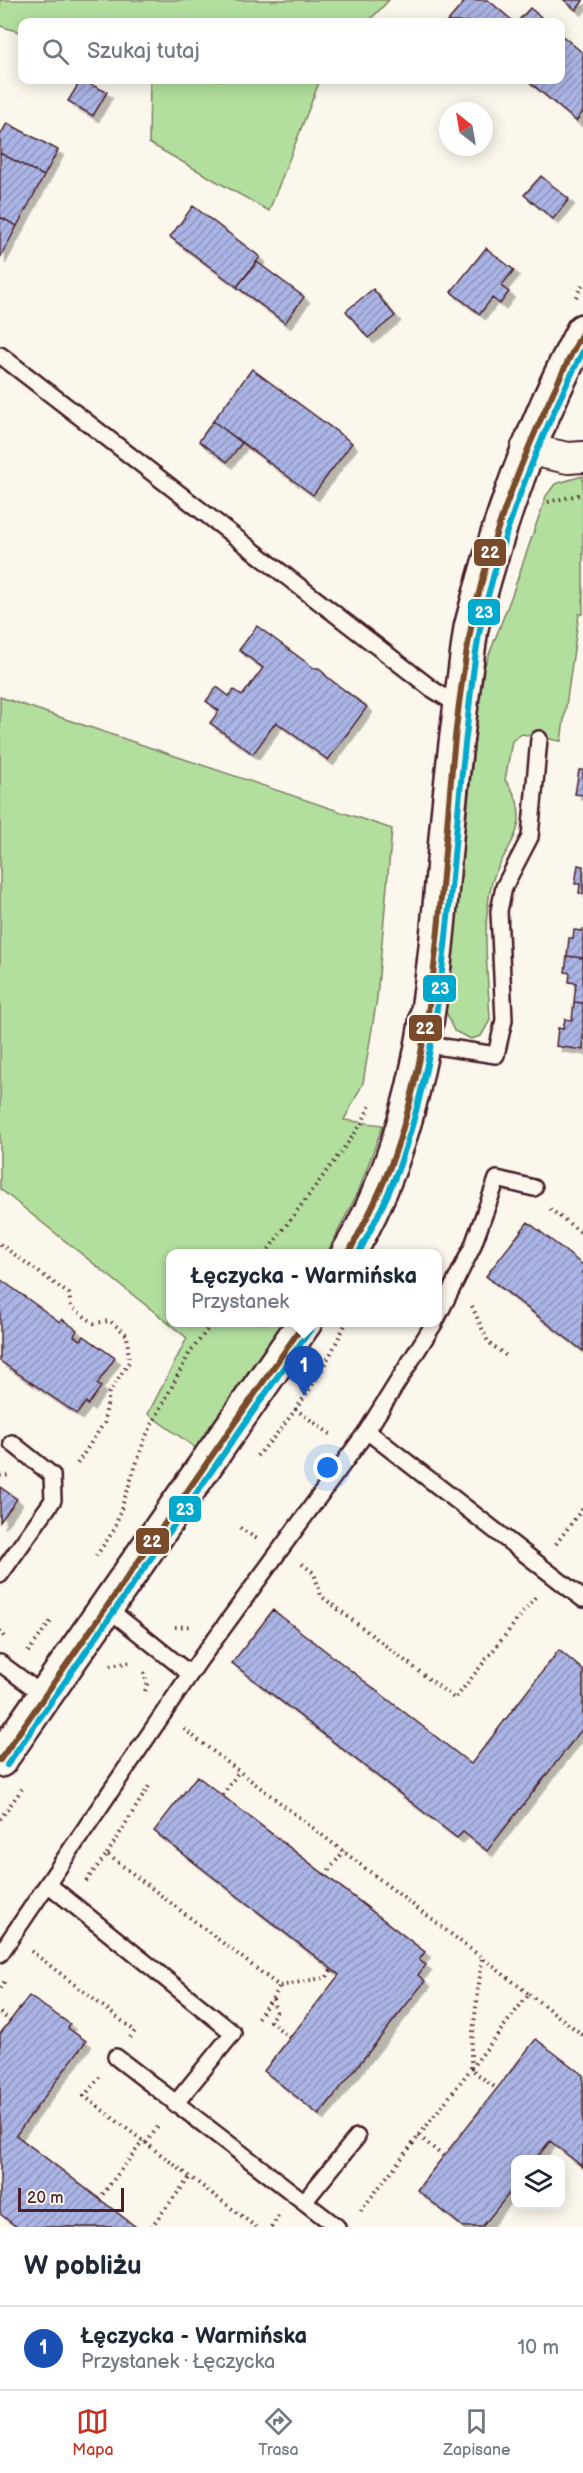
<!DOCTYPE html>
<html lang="pl">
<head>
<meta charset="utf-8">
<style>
	:root { --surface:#fff; --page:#f2f2f3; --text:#1f2937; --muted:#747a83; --line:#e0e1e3; --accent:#c8321e }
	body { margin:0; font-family:"Balsamiq Sans",sans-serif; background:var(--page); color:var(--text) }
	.controls { position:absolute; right:18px; bottom:18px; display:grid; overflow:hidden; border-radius:12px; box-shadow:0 3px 15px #0003 }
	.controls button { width:54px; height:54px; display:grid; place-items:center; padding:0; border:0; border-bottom:2px solid var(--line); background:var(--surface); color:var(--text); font:30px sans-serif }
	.compass { position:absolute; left:439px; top:102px; width:54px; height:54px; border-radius:50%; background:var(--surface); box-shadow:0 3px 15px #0003; rotate:329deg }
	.scale { position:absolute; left:18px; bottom:15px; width:106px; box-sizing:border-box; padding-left:6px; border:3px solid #4a1f2b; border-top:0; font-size:16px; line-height:21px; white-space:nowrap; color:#4a1f2b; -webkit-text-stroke:4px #fbf7ec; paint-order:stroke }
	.you { position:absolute; left:328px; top:1468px; width:21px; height:21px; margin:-15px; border:4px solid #fff; border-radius:50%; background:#1a73e8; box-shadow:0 0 0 9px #1a73e833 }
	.badge { display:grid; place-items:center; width:39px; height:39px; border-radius:50%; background:var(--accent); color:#fff; font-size:20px; font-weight:700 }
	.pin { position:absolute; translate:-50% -50px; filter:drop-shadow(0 2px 3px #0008) }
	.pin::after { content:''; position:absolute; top:32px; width:21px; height:18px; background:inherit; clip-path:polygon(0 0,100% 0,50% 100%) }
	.popup { position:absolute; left:166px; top:1249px; width:276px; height:78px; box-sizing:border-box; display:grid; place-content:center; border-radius:12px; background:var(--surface); filter:drop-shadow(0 2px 4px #0005); font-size:20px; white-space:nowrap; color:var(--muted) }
	.popup b { font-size:22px; color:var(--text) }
	.popup::after { content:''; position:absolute; left:50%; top:100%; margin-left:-12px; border:12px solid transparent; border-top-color:var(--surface) }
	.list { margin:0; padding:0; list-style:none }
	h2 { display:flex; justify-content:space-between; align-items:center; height:78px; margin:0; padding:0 24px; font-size:26px }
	h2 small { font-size:20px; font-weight:400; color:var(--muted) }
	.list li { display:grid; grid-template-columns:39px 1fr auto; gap:18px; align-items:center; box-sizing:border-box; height:84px; padding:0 24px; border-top:2px solid var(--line) }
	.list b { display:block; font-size:22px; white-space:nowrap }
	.list p { margin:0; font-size:20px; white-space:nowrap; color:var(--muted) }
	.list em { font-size:20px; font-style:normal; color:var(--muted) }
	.icon { flex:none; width:33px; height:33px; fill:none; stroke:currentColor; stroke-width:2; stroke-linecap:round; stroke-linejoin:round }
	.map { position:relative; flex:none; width:583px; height:2227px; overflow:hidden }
	.search { position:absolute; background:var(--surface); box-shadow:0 3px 15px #0003; left:18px; right:18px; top:18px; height:66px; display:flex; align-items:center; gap:15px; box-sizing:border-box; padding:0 21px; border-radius:12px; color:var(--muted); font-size:22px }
	.sheet { height:162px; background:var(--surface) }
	nav { display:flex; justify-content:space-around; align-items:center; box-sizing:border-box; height:84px; border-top:2px solid var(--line); background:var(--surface); font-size:16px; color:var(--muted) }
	nav a { display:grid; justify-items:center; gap:3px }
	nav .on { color:var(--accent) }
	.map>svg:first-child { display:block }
	.grass { fill:#b2df9e; stroke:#7e7f64; stroke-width:1.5 }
	.building { fill:url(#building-hatch); stroke:#4a1f2b; stroke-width:1.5; filter:url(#shadow) }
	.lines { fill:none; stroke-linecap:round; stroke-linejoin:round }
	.service-casing { stroke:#4a1f2b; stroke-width:20 }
	.minor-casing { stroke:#4a1f2b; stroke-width:34 }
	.secondary-casing { stroke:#4a1f2b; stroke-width:38 }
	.path { stroke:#4a1f2b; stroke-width:4; stroke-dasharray:1.5 4.5; stroke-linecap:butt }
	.service { stroke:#fbf7ec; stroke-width:15 }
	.minor { stroke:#fbf7ec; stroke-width:30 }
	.secondary { stroke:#fbf7ec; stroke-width:33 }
	.bus-1-casing { stroke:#fbf7ec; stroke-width:10 }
	.bus-2-casing { stroke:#fbf7ec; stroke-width:10 }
	.bus-1 { stroke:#7a4b2a; stroke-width:6 }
	.bus-2 { stroke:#00a9ce; stroke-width:6 }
	.line-badge { stroke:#fbf7ec; stroke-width:2 }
	.badge-label { font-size:16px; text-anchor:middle; font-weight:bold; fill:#fff }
</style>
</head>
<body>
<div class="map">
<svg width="583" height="2227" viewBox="0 0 583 2227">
	<defs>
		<pattern id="building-hatch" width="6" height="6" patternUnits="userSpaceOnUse" patternTransform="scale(1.5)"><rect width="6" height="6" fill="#abb5e5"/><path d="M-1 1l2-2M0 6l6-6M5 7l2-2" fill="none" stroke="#8d93ba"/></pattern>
		<filter id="shadow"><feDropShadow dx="5.5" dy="5.5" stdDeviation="0" flood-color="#0004"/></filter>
	</defs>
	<rect width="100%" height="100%" fill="#fbf7ec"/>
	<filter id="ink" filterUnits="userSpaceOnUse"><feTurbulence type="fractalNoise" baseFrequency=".0167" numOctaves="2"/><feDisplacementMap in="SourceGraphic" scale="12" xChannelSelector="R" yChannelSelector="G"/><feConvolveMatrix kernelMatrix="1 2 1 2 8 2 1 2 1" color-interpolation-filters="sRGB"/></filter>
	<g filter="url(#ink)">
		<!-- grass -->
		<path class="grass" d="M0 0H389L368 22H22V33L0 26Z
			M150 80H320L269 211 149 143Z
			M583 476V614H579L561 741 522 734 512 741 505 780C515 793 519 802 519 818 518 842 498 859 492 882 481 927 488 974 490 1020L481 1036 471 1039 454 1031 446 1011 482 673 512 595 546 496 555 484Z
			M0 697 392 829 377 998 363 1083 344 1120 383 1125 359 1190 327 1253 170 1254V1322L283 1323 196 1448 148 1414 187 1338 0 1189Z"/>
		<!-- building -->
		<path class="building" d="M466 0H488L514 22H447Z
			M564 0H583V1L576 10Z
			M530 8 547 22H517Z
			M560 34 583 53V112L576 121 527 80H560Z
			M81 80 107 92 93 116 68 101Z
			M7 123 58 150 44 176 0 153V136Z
			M0 153 44 176 17 226 0 217Z
			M541 176 569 199 553 219 524 195Z
			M193 206 260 257 237 287 170 237Z
			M0 217 17 226 0 258Z
			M486 248 514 270 501 286 509 292 500 304 492 298 480 314 451 292Z
			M257 262 304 297 285 323 237 287Z
			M373 289 395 316 368 338 346 311Z
			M252 369 352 443 313 495 213 421Z
			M213 421 242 443 227 462 199 441Z
			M257 626 314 668H319L327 677 367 707 328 760 276 722 253 754 210 723 219 711 206 701 217 687 229 696 234 690 242 696 263 668 239 650Z
			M579 770H583V795L575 794Z
			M578 865 583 866V894L579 893 580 884H575Z
			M583 928V958L567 956 569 938H573L574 930 583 931Z
			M567 956 583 958V1003L574 1002 576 983 569 982 570 973 565 972Z
			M574 1002 583 1003V1050L556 1046 558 1028 563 1029 565 1019 572 1020Z
			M528 1222 583 1265V1351L486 1276Z
			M0 1279 60 1322 62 1319 77 1330 74 1336 81 1340 84 1336 115 1358 97 1384 101 1387 88 1405 86 1402 77 1414 0 1361Z
			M0 1487 17 1499 0 1522Z
			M273 1610 471 1764 559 1650 583 1670V1728L487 1851 463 1832 457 1838 232 1663Z
			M197 1776 425 1952 419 1960 426 1965 418 1975 425 1981 319 2115 264 2071 339 1975 154 1831Z
			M29 1996 70 2024 68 2028 86 2041 16 2135 136 2227H17L0 2214V2034Z
			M536 2039 583 2075V2167L550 2141 535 2160H516V2185L482 2227H463L417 2190Z"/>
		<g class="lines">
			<defs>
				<path id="service" d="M0 355 432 689 461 707
					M423 1044 496 1055 504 1020 499 911 504 887 530 837 539 739
					M437 1318 472 1248 497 1179 534 1188
					M367 1431 583 1599
					M0 1575 53 1500 52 1475 12 1443
					M106 1607 190 1674
					M0 1663 46 1697
					M49 1885 233 2033 175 2104
					M0 1954 201 1658 367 1431 435 1322
					M116 2057 337 2227
					M304 2202 357 2137"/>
				<path id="minor" d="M526 449 568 458 583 457"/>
				<path id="secondary" d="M348 1254C426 1125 434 973 447 827 453 761 462 694 471 628 497 525 533 425 583 331
					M0 1760 305 1322"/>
			</defs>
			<!-- service casing -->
			<use href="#service" class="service-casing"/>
			<!-- minor casing -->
			<use href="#minor" class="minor-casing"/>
			<!-- secondary casing -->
			<use href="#secondary" class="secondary-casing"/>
			<!-- path -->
			<path class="path" d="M576 297 583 283
				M548 502 583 494
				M550 1209 583 1234
				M0 1244 69 1294 71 1307 94 1323 110 1321 127 1335 129 1362 109 1393 104 1423 75 1467
				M265 1254 361 1125 370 1105
				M472 1306 488 1342 509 1358
				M295 1409 333 1436
				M257 1456C293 1418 325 1370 346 1322
				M0 1476 11 1475
				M240 1528 257 1539
				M556 1544 583 1508
				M96 1556 114 1530 145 1438 189 1354 213 1322
				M302 1564 314 1573 321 1596 455 1699 536 1596
				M175 1627 191 1626
				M0 1630 5 1639
				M28 1652 51 1621
				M110 1666 131 1662
				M144 1672 147 1684 145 1691
				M184 1729 529 1994 359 2213
				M223 1795 239 1771
				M0 1819 22 1789
				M107 1854 149 1786
				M325 1875 344 1851
				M86 1881 107 1854 279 1986 275 1995 256 2020
				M31 1951 135 2031 130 2038
				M482 1959 471 2048V2069L497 2089
				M280 1986 327 1977 331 1970
				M0 1988 5 1981
				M529 1994 583 2035
				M273 1999 276 2012 270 2021 290 2038
				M0 2013 10 2021
				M100 2077 84 2096 256 2227
				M419 2136 444 2157
				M146 2143 160 2124
				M99 2199 143 2141
				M151 2227 190 2177
				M271 2227 279 2216"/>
			<!-- service -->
			<use href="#service" class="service"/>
			<!-- minor -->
			<use href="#minor" class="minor"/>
			<!-- secondary -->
			<use href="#secondary" class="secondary"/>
			<defs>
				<path id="bus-1" d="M348 1254C366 1221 383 1188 395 1153 452 984 437 802 471 628 491 527 536 423 583 331
					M0 1760 305 1322"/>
				<path id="bus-2" d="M358 1254C375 1222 392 1189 403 1155 448 1020 449 876 466 736 470 701 473 664 480 629 501 533 539 438 583 351
					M7 1765 312 1327"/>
			</defs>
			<!-- bus-1 casing -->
			<use href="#bus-1" class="bus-1-casing"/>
			<!-- bus-2 casing -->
			<use href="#bus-2" class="bus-2-casing"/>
			<!-- bus-1 -->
			<use href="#bus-1" class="bus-1"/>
			<!-- bus-2 -->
			<use href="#bus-2" class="bus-2"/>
		</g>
	</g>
	<g class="line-badge">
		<rect x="473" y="538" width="34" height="29" rx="6" fill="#7a4b2a"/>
		<rect x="467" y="598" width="34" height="28" rx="6" fill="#00a9ce"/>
		<rect x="422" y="974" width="35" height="29" rx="6" fill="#00a9ce"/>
		<rect x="408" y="1014" width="35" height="28" rx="6" fill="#7a4b2a"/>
		<rect x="168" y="1495" width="34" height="28" rx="6" fill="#00a9ce"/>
		<rect x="135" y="1527" width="35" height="28" rx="6" fill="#7a4b2a"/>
	</g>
	<g class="badge-label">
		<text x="490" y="558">22</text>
		<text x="484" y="618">23</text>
		<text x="440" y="994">23</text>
		<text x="425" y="1034">22</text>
		<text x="185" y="1515">23</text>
		<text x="152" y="1547">22</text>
	</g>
</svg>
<div class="controls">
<button><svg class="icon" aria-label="layers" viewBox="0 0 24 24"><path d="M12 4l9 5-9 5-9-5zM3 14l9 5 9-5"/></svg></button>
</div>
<svg class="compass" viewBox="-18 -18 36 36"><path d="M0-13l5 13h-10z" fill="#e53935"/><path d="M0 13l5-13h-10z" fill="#747a83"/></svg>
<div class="scale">20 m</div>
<div class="you"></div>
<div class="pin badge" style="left:304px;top:1396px;background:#1a4fb4">1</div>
<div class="popup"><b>Łęczycka - Warmińska</b>Przystanek</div>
<div class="search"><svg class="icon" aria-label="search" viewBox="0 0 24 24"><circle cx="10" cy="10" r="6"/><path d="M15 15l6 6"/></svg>Szukaj tutaj</div>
</div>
<section class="sheet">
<h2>W pobliżu<small></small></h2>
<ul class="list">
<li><span class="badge" style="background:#1a4fb4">1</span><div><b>Łęczycka - Warmińska</b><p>Przystanek · Łęczycka</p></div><em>10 m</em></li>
</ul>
</section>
<nav>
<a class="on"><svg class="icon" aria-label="map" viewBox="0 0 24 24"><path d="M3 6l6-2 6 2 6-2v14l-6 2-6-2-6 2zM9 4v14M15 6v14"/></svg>Mapa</a>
<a><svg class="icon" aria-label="directions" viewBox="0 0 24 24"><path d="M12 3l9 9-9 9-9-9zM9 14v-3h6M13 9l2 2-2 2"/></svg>Trasa</a>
<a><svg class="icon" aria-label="saved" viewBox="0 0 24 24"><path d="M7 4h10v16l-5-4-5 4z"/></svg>Zapisane</a>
</nav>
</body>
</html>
